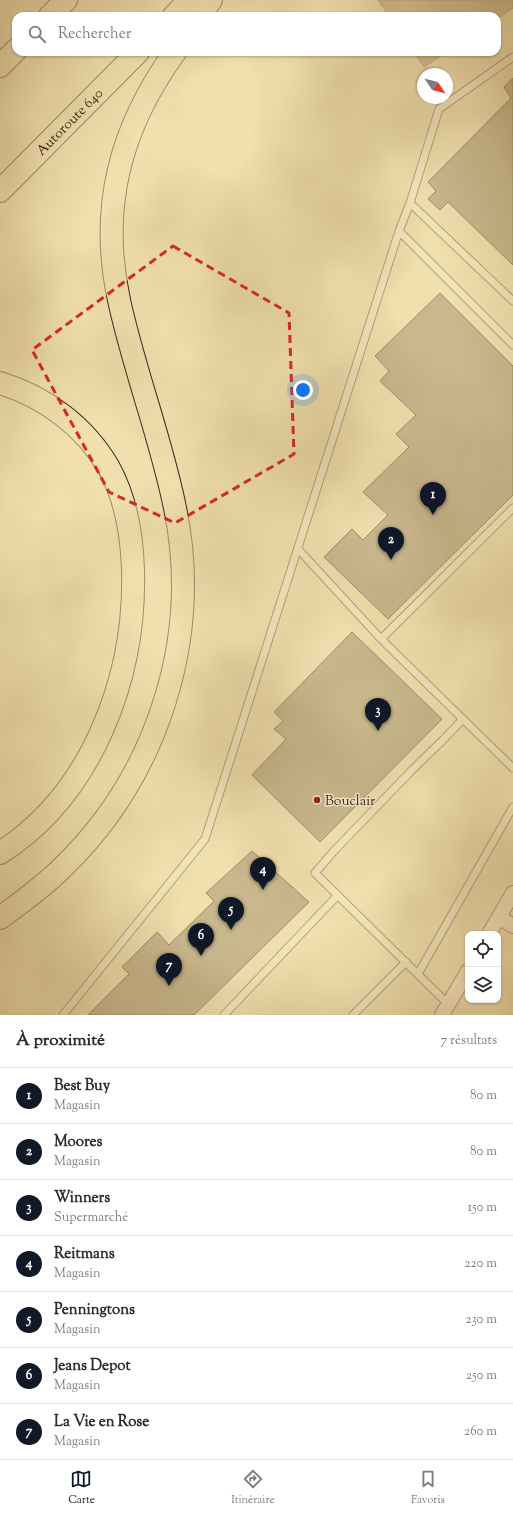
<!DOCTYPE html>
<html lang="fr">
<head>
<meta charset="utf-8">
<style>
	:root { --surface:#fff; --page:#f2f2f3; --text:#2b2b33; --muted:#7c7c81; --line:#e1e1e2; --accent:#111827 }
	body { margin:0; font-family:"Sorts Mill Goudy",serif; background:var(--page); color:var(--text) }
	.controls { position:absolute; right:12px; bottom:12px; display:grid; overflow:hidden; border-radius:8px; box-shadow:0 1px 3px #0004 }
	.controls button { width:36px; height:36px; display:grid; place-items:center; padding:0; border:0; border-bottom:1px solid var(--line); background:var(--surface); color:var(--text); font:20px sans-serif }
	.compass { position:absolute; left:417px; top:68px; width:36px; height:36px; border-radius:50%; background:var(--surface); box-shadow:0 1px 3px #0004; rotate:125deg }
	.you { position:absolute; left:303px; top:390px; width:14px; height:14px; margin:-10px; border:3px solid #fff; border-radius:50%; background:#1a73e8; box-shadow:0 0 0 6px #1a73e833 }
	.badge { display:grid; place-items:center; width:26px; height:26px; border-radius:50%; background:var(--accent); color:#fff; font-size:13px; font-weight:700 }
	.pin { position:absolute; translate:-50% -33px; filter:drop-shadow(0 1px 2px #0008) }
	.pin::after { content:''; position:absolute; top:21px; width:14px; height:12px; background:inherit; clip-path:polygon(0 0,100% 0,50% 100%) }
	.list { margin:0; padding:0; list-style:none }
	h2 { display:flex; justify-content:space-between; align-items:center; height:52px; margin:0; padding:0 16px; font-size:17px }
	h2 small { font-size:13px; font-weight:400; color:var(--muted) }
	.list li { display:grid; grid-template-columns:26px 1fr auto; gap:12px; align-items:center; box-sizing:border-box; height:56px; padding:0 16px; border-top:1px solid var(--line) }
	.list b { display:block; font-size:15px; white-space:nowrap }
	.list p { margin:0; font-size:13px; white-space:nowrap; color:var(--muted) }
	.list em { font-size:13px; font-style:normal; color:var(--muted) }
	.icon { flex:none; width:22px; height:22px; fill:none; stroke:currentColor; stroke-width:2; stroke-linecap:round; stroke-linejoin:round }
	.map { position:relative; flex:none; width:513px; height:1015px; overflow:hidden }
	.search { position:absolute; background:var(--surface); box-shadow:0 1px 3px #0004; left:12px; right:12px; top:12px; height:44px; display:flex; align-items:center; gap:10px; box-sizing:border-box; padding:0 14px; border-radius:12px; color:var(--muted); font-size:15px }
	.sheet { height:444px; background:var(--surface) }
	nav { display:flex; justify-content:space-around; align-items:center; box-sizing:border-box; height:56px; border-top:1px solid var(--line); background:var(--surface); font-size:11px; color:var(--muted) }
	nav a { display:grid; justify-items:center; gap:2px }
	nav .on { color:var(--accent) }
	.map>svg:first-child { display:block }
	.water { fill:#b3a17c; stroke:#847056 }
	.building { fill:#9a8768; stroke:#3d261d }
	.lines { fill:none; stroke-linecap:round; stroke-linejoin:round }
	.service-casing { stroke:#6a5441; stroke-width:9 }
	.minor-casing { stroke:#6a5441; stroke-width:16 }
	.motorway-casing { stroke:#3d261d; stroke-width:24 }
	.service { stroke:#f5ebca; stroke-width:7 }
	.minor { stroke:#f5ebca; stroke-width:14 }
	.motorway { stroke:#f0e0ad; stroke-width:22 }
	.marked { fill:none; stroke:#d62828; stroke-width:3; stroke-dasharray:8 5; stroke-linejoin:round }
	.poi-dot { fill:#8f2418; stroke:#f5ebca; stroke-width:1.5 }
	.labels { text-anchor:middle; stroke-width:3; stroke-linejoin:round; paint-order:stroke }
	.street-label { font-size:14px; fill:#3d261d; stroke:#f5ebca }
	.poi-label { font-size:14px; fill:#3d261d; stroke:#f5ebca; text-anchor:start }
</style>
</head>
<body>
<div class="map">
<svg width="513" height="1015" viewBox="0 0 513 1015">
	<rect width="100%" height="100%" fill="#f0e0ad"/>
	<filter id="stains"><feTurbulence type="fractalNoise" baseFrequency=".005" numOctaves="4"/><feColorMatrix values="0 0 0 0 .2 0 0 0 0 .09 0 0 0 0 .02 0 0 0 .5 -.17"/></filter>
	<radialGradient id="worn" r=".72"><stop offset=".6" stop-color="#630" stop-opacity="0"/><stop offset="1" stop-color="#630" stop-opacity=".3"/></radialGradient>
	<!-- water -->
	<path class="water" d="M378 0H513V8L497 19V16H389Z
		M414 52H447L424 67Z"/>
	<!-- building -->
	<path class="building" d="M513 78V265L448 202 440 210 428 199 436 191 428 182 511 98 504 87Z
		M440 293 513 366V495L388 619 324 557 352 529 363 540 388 515 363 492 409 447 396 434 416 415 380 381 389 371 375 356Z
		M352 632 442 719 320 842 252 775 286 739 274 729 283 721 274 712Z
		M252 851 309 902 194 1015H88L129 974 122 967 157 932 169 945 214 901 206 893Z"/>
	<g class="lines">
		<defs>
			<path id="service" d="M410 203 513 301
				M399 231 513 345
				M298 549 381 639 513 768
				M381 639 513 508
				M418 974 513 807
				M449 1005 315 873 333 852 412 770 443 740 463 719
				M63 1015 205 839 399 231 410 203 439 109 513 57
				M224 1015 338 895
				M353 1015 406 962"/>
			<path id="minor" d="M499 917 513 926
				M489 934 513 893
				M442 1015 468 971"/>
			<g id="motorway">
				<path d="M50 16 66 0"/>
				<path d="M174 16 189 0"/>
				<path d="M200 16 211 0"/>
				<path d="M0 66 16 50"/>
				<path id="s1" d="M0 191 138 52"/>
				<path d="M0 383C45 397 85 426 109 468 126 499 132 535 133 570 136 676 93 794 0 853"/>
				<path d="M0 918C22 902 44 886 63 867 158 775 202 637 175 508 161 438 134 370 119 300 99 208 120 128 175 52"/>
			</g>
		</defs>
		<!-- service casing -->
		<use href="#service" class="service-casing"/>
		<!-- minor casing -->
		<use href="#minor" class="minor-casing"/>
		<!-- motorway casing -->
		<use href="#motorway" class="motorway-casing"/>
		<!-- service -->
		<use href="#service" class="service"/>
		<!-- minor -->
		<use href="#minor" class="minor"/>
		<!-- motorway -->
		<use href="#motorway" class="motorway"/>
	</g>
	<!-- marked area -->
	<path d="M0 0H513V1015H0ZM173 246 289 313 294 454 175 523 109 492 32 350Z" fill="#f0e0ad" fill-opacity=".55" fill-rule="evenodd"/>
	<path class="marked" d="M173 246 289 313 294 454 175 523 109 492 32 350Z"/>
	<!-- markers -->
	<circle class="poi-dot" cx="317" cy="800" r="4"/>
	<g class="labels">
		<!-- street labels -->
		<g class="street-label">
			<text dy="5" stroke="none"><textPath href="#s1" startOffset="98">Autoroute 640</textPath></text>
		</g>
		<!-- poi labels -->
		<g class="poi-label">
			<text x="325" y="805">Bouclair</text>
		</g>
	</g>
	<rect width="100%" height="100%" filter="url(#stains)"/>
	<rect width="100%" height="100%" fill="url(#worn)"/>
</svg>
<div class="controls">
<button><svg class="icon" aria-label="locate" viewBox="0 0 24 24"><circle cx="12" cy="12" r="6"/><path d="M12 2v4M12 18v4M2 12h4M18 12h4"/></svg></button>
<button><svg class="icon" aria-label="layers" viewBox="0 0 24 24"><path d="M12 4l9 5-9 5-9-5zM3 14l9 5 9-5"/></svg></button>
</div>
<svg class="compass" viewBox="-18 -18 36 36"><path d="M0-13l5 13h-10z" fill="#e53935"/><path d="M0 13l5-13h-10z" fill="#7c7c81"/></svg>
<div class="you"></div>
<div class="pin badge" style="left:433px;top:515px">1</div>
<div class="pin badge" style="left:391px;top:560px">2</div>
<div class="pin badge" style="left:378px;top:731px">3</div>
<div class="pin badge" style="left:263px;top:890px">4</div>
<div class="pin badge" style="left:231px;top:930px">5</div>
<div class="pin badge" style="left:201px;top:956px">6</div>
<div class="pin badge" style="left:169px;top:986px">7</div>
<div class="search"><svg class="icon" aria-label="search" viewBox="0 0 24 24"><circle cx="10" cy="10" r="6"/><path d="M15 15l6 6"/></svg>Rechercher</div>
</div>
<section class="sheet">
<h2>À proximité<small>7 résultats</small></h2>
<ul class="list">
<li><span class="badge">1</span><div><b>Best Buy</b><p>Magasin</p></div><em>80 m</em></li>
<li><span class="badge">2</span><div><b>Moores</b><p>Magasin</p></div><em>80 m</em></li>
<li><span class="badge">3</span><div><b>Winners</b><p>Supermarché</p></div><em>150 m</em></li>
<li><span class="badge">4</span><div><b>Reitmans</b><p>Magasin</p></div><em>220 m</em></li>
<li><span class="badge">5</span><div><b>Penningtons</b><p>Magasin</p></div><em>230 m</em></li>
<li><span class="badge">6</span><div><b>Jeans Depot</b><p>Magasin</p></div><em>250 m</em></li>
<li><span class="badge">7</span><div><b>La Vie en Rose</b><p>Magasin</p></div><em>260 m</em></li>
</ul>
</section>
<nav>
<a class="on"><svg class="icon" aria-label="map" viewBox="0 0 24 24"><path d="M3 6l6-2 6 2 6-2v14l-6 2-6-2-6 2zM9 4v14M15 6v14"/></svg>Carte</a>
<a><svg class="icon" aria-label="directions" viewBox="0 0 24 24"><path d="M12 3l9 9-9 9-9-9zM9 14v-3h6M13 9l2 2-2 2"/></svg>Itinéraire</a>
<a><svg class="icon" aria-label="saved" viewBox="0 0 24 24"><path d="M7 4h10v16l-5-4-5 4z"/></svg>Favoris</a>
</nav>
</body>
</html>
